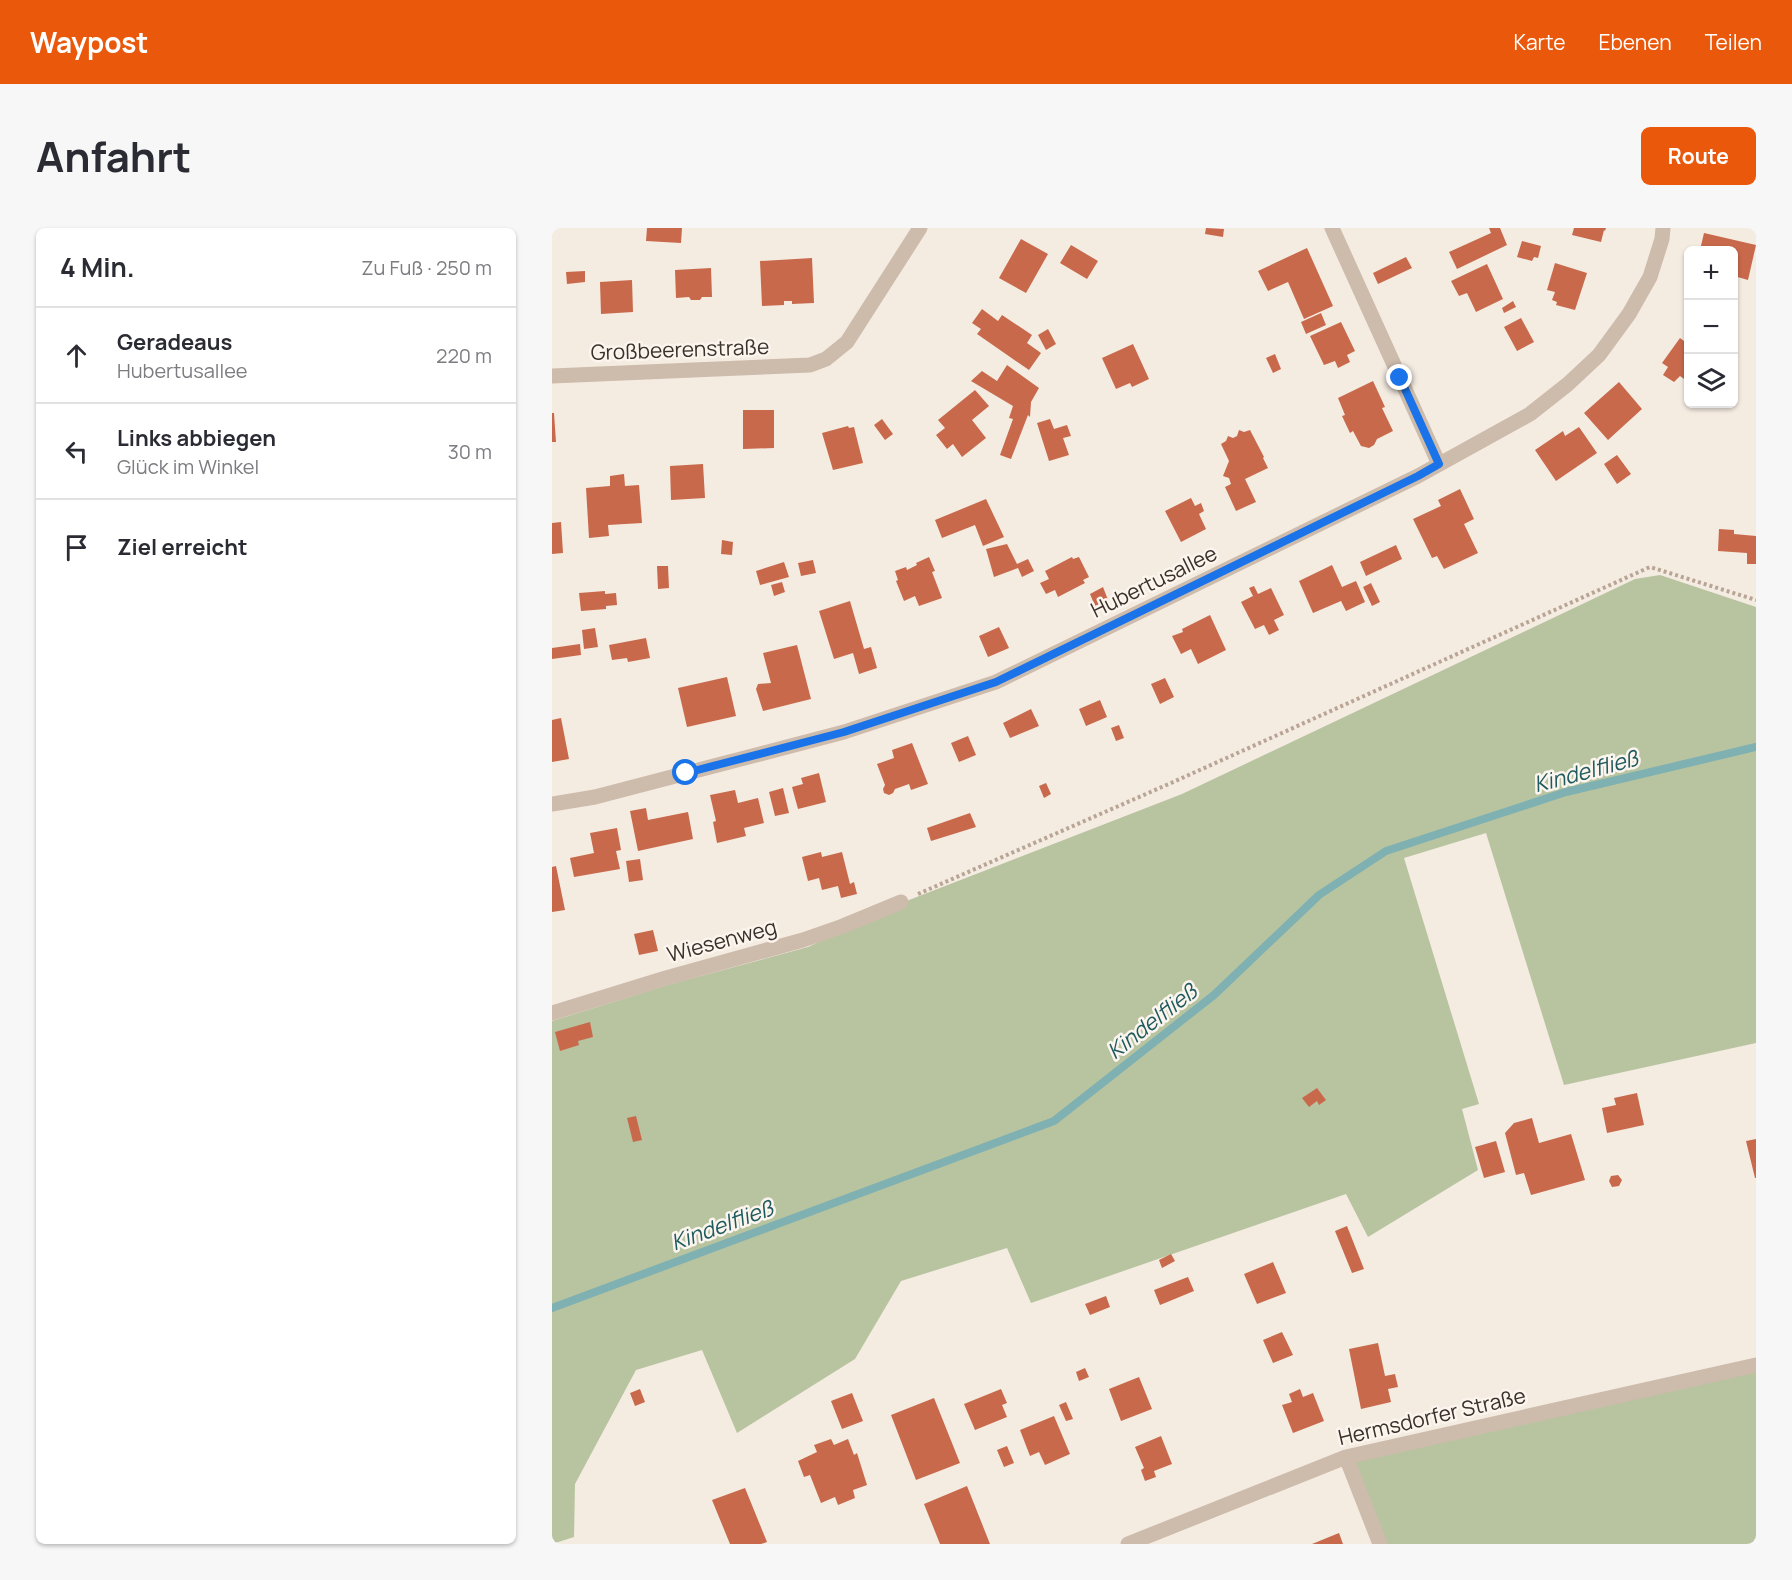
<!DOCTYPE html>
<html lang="de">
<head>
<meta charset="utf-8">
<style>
	:root { --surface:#fff; --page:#f7f7f7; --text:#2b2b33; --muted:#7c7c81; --line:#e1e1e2; --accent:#ea580c }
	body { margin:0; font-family:Manrope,sans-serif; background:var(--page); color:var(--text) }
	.controls { position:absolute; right:18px; top:18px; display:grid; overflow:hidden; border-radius:9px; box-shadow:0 2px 4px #0004 }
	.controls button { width:54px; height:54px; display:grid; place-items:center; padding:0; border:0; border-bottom:2px solid var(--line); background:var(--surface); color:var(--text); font:30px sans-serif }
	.stop { position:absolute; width:18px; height:18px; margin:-14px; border:4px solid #1a73e8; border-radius:50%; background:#fff }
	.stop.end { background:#1a73e8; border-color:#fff; box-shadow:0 2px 6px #0008 }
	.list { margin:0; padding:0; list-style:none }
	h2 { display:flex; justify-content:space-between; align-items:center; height:78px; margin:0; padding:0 24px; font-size:26px }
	h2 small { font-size:20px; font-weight:400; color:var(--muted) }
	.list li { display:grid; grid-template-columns:39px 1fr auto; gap:18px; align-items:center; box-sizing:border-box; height:96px; padding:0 24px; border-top:2px solid var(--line) }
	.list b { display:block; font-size:22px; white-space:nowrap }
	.list p { margin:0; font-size:20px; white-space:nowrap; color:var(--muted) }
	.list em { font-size:20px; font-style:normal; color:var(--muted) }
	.icon { flex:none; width:33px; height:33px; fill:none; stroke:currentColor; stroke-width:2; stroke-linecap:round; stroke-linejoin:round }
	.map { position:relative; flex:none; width:1204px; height:1316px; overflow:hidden; border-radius:9px }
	header { display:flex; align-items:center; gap:36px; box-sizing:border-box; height:84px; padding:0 30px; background:var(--accent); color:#fff }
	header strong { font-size:28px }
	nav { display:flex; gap:33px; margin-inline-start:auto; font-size:21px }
	.intro { display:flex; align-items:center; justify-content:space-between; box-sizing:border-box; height:144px; padding:0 36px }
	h1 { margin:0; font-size:42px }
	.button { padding:15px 27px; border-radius:9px; background:var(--accent); color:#fff; font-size:21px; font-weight:700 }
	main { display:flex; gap:36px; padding:0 36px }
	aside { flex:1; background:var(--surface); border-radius:9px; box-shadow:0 2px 4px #0004 }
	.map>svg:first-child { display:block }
	.green { fill:#b8c4a0 }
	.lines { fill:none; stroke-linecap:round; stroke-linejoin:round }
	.stream { stroke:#7fb0b2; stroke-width:8 }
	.building { fill:#c8694b }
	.path { stroke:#b9a596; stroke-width:4; stroke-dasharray:3 3; stroke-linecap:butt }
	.minor { stroke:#cdbbac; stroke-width:15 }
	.route { stroke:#1a73e8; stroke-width:8 }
	.labels { text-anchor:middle; stroke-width:5; stroke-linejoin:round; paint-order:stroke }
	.street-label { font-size:21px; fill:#3b302b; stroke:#fbf5ee }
	.water-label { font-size:22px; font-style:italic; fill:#1f5a5e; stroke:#fbf5ee }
</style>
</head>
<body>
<header>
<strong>Waypost</strong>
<nav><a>Karte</a><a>Ebenen</a><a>Teilen</a></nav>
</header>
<div class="intro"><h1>Anfahrt</h1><a class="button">Route</a></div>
<main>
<aside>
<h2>4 Min.<small>Zu Fuß · 250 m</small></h2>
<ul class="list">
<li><svg class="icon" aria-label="ahead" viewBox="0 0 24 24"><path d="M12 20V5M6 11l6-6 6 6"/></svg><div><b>Geradeaus</b><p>Hubertusallee</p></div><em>220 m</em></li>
<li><svg class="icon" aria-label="left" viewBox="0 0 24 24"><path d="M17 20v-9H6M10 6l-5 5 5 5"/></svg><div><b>Links abbiegen</b><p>Glück im Winkel</p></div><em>30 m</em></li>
<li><svg class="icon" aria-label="arrive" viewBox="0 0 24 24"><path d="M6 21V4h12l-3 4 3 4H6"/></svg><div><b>Ziel erreicht</b></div></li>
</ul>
</aside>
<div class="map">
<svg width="1204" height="1316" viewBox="0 0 1204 1316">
	<rect width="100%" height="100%" fill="#f4ebe1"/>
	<!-- green -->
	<path class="green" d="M1108 347 1204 379V815L1012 857 934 605 852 630 927 876 910 881 926 942 816 1009 794 966 479 1075 455 1020 349 1053 303 1131 185 1205 150 1122 84 1142 23 1256 22 1309 0 1316V793L119 756 256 719 357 672 630 566 1083 351Z
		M1204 1137V1316H828L794 1229Z"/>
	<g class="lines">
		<!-- stream -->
		<path class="stream" d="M0 1080 502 893 662 767 767 667 834 623 1014 564 1204 519"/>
	</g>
	<!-- building -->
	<path class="building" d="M95 0H130L129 15 94 13Z
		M654 0 672 1 671 9 653 6Z
		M937 0H948L955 17 905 41 897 24 939 5Z
		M1022 0H1054L1053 3 1052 2 1049 14 1020 7Z
		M1152 5 1204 17 1196 52 1182 48V22H1148Z
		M469 11 496 26 474 65 447 50Z
		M970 13 989 18 986 30 982 29 980 33 965 29Z
		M519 17 546 33 535 51 508 35Z
		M755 20 781 78 752 91 736 54 716 63 706 43Z
		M854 29 860 40 826 56 821 45Z
		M260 30 262 75 240 76V73H232V77L210 78 208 33Z
		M1003 35 1035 45 1023 82 1004 77 1005 74 1000 72 1003 64 995 62Z
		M935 36 951 71 924 84 915 65 907 68 899 53Z
		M159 40 160 69H150L148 72H139L137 69 124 70 123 42Z
		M33 43V54L15 56 14 44Z
		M80 52 81 84 49 86 48 54Z
		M961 73 964 79 952 85 950 80Z
		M430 81 446 93 450 87 480 107 475 115 489 125 477 142 425 106 429 101 420 95Z
		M769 85 774 97 754 106 749 94Z
		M969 90 982 114 965 123 952 99Z
		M789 94 803 123 795 127 798 134 786 140 783 133 772 137 758 108Z
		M496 101 504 116 494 122 486 107Z
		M1128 110 1136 116V154L1128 148 1122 154 1111 147 1116 139 1110 135Z
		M581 116 597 151 580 159 578 155 564 161 550 130Z
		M723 126 729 141 721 145 714 130Z
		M455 137 487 160 479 174 478 189 476 187 459 231 448 227 461 191 457 190 461 178 419 153 430 143 445 153Z
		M821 153 833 179 830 180 841 203 825 211 822 217 817 220 809 218 801 203 798 205 790 188 793 187 786 170Z
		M1067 154 1090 181 1056 212 1032 185Z
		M423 162 437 178 420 192 434 210 410 229 401 216 395 221 384 207 393 200 386 192Z
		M191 182H222V220L191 221Z
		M0 185H2L4 214H0Z
		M330 191 341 206 333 212 322 197Z
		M498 191 502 201 515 197 519 208 511 210 517 227 497 233 485 195Z
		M296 198 297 200 302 199 311 235 281 242 270 205Z
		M1027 199 1045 225 1004 253 983 222 1011 203 1013 208Z
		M687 202 692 204 698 202 712 229 711 230 716 240 693 251 704 274 684 283 673 259 679 256 677 250 671 248 677 233 669 216 674 213 676 208 681 210 685 208Z
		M1065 227 1079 246 1065 256 1052 236Z
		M151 236 153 270 119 272 118 238Z
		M72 246 73 258 87 257 90 295 56 297 57 308 37 310 34 260 58 258V248Z
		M908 261 922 291 912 296 926 325 892 341 885 328 880 330 861 291 889 278 886 272Z
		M639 270 643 278 649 275 652 283 647 286 654 301 629 314 613 283Z
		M434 271 452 309 431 318 423 297 390 310 383 292Z
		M9 294 11 325 0 326V295Z
		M1167 301 1182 302V306L1204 308V336H1195V325L1166 323Z
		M170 312 181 314 180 327 169 326Z
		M455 316 465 336 476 331 482 343 470 349 466 340 442 349 434 321Z
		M844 317 850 331 814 348 808 334Z
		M377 329 383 343 380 344 390 370 367 378 363 368 352 373 344 353 346 352 343 343 354 339 355 342 365 337 364 335Z
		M520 329 521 331 527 329 537 349 531 352 533 355 506 369 503 362 494 366 488 355 497 351 493 343Z
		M261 332 264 345 249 348 246 335Z
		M232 334 237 349 208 357 204 343Z
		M780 337 790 359 804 353 813 374 794 383 789 373 761 385 747 353Z
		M105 338H116L117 360 106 361Z
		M230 354 233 364 222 368 219 357Z
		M819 355 828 374 820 378 811 359Z
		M702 358 706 366 719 360 732 387 722 392 727 402 717 407 712 397 703 401 689 374 701 368 697 360Z
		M551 359 556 372 543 378 538 366Z
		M53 363V366L64 365 65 377 54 378V381L29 383 27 365Z
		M298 373 312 421 319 419 325 440 307 446 301 425 282 431 267 383Z
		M658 387 674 422 646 436 639 421 629 426 620 408 631 404 630 401Z
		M447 399 457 420 436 429 427 408Z
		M43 400 46 419 32 421 30 402Z
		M94 410 98 430 76 434 75 430 60 432 57 417Z
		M28 416 29 427 0 431V420Z
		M245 417 259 471 211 483 204 461 206 456 219 455 211 425Z
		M175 449 184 488 135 499 126 460Z
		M613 450 622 469 608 476 599 456Z
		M548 472 555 489 534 498 527 481Z
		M479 481 487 498 458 510 451 495Z
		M9 490 17 531 0 534V492Z
		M567 497 572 510 564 513 559 500Z
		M416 508 424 527 407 534 399 515Z
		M360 515 376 556 359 562 357 556 343 561 341 565 337 567 332 565 331 561 333 557 325 536 342 530 340 522Z
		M267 545 274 574 246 581 240 559 251 556 249 550Z
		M494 555 499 566 492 570 487 558Z
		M231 560 237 585 223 588 217 564Z
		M183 562 186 575 206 570 212 595 192 600 194 608 165 615 161 594 164 593 158 567Z
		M94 580 96 592 136 584 141 611 86 623 78 583Z
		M418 585 424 599 379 613 375 600Z
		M65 600 69 622 64 623 68 641 22 649 18 630 42 625 38 605Z
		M269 624 270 629 290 624 298 656 302 654 305 666 289 670 286 658 270 662 267 650 256 653 250 629Z
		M88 631 91 652 77 654 74 633Z
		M4 638 13 682 0 684V639Z
		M101 702 106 723 87 727 82 706Z
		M38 794 41 809 26 813 27 817 8 823 3 804Z
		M765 860 774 872 767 877 765 873 757 879 750 870Z
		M1085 865 1092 897 1055 905 1050 880 1064 877 1062 870Z
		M84 888 90 912 81 914 75 890Z
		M980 890 987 915 1019 906 1033 952 979 967 972 945 964 947 953 905 962 895Z
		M1204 911V950H1203L1194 913Z
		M944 913 953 944 932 950 923 919Z
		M1066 947 1070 952 1067 958 1060 959 1057 953 1059 948Z
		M795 998 812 1041 800 1045 783 1003Z
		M619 1026 623 1033 610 1040 607 1032Z
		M721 1034 734 1065 705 1076 692 1046Z
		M636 1049 642 1063 608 1077 602 1062Z
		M554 1068 558 1079 538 1087 533 1076Z
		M730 1104 741 1127 721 1135 711 1112Z
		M826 1115 833 1148 843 1146 846 1159 836 1161 839 1174 809 1181 797 1121Z
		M533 1140 537 1149 527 1153 524 1144Z
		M587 1149 600 1181 569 1193 557 1161Z
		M88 1161 93 1174 83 1178 78 1165Z
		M449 1161 455 1175 450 1177 455 1189 423 1202 412 1176Z
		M748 1161 751 1169 761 1165 772 1193 741 1205 730 1177 740 1174 737 1166Z
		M300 1165 311 1193 290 1201 279 1173Z
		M382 1170 408 1235 364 1252 339 1187Z
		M514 1174 521 1191 514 1193 507 1177Z
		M502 1188 518 1226 493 1237 487 1224 478 1228 468 1202Z
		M609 1208 620 1236 602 1243 604 1249 593 1253 589 1242 592 1240 583 1219Z
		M279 1211 282 1217 296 1211 302 1227 305 1225 315 1257 301 1262 303 1270 286 1277 283 1269 269 1275 258 1247 252 1249 246 1233 265 1224 262 1217Z
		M455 1218 462 1235 452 1239 445 1222Z
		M415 1258 438 1316H388L372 1276Z
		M193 1260 215 1314 209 1316H178L160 1272Z
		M787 1305 791 1316H760Z"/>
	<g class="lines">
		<!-- path -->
		<path class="path" d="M366 666 619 555 1098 339 1204 372"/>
		<!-- minor -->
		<path class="minor" d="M780 0 887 236
			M0 148 258 137 274 131 295 114 368 0
			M0 576 43 569 292 504 444 454 866 248 978 186 1016 156 1047 127 1077 86 1098 49 1110 11 1111 0
			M0 785 114 750 251 712 291 698 349 674
			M794 1229 828 1316
			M576 1316 794 1229 1204 1137"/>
	</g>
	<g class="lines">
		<!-- route -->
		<path class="route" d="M134 545 292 504 444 454 866 248 887 236 848 150"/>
	</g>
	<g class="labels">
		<!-- street labels -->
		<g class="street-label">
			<text transform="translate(128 122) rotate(-2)" y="7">Großbeerenstraße</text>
			<text transform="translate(602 354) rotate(-26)" y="7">Hubertusallee</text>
			<text transform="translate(170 713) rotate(-15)" y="7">Wiesenweg</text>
			<text transform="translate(880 1189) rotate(-13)" y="7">Hermsdorfer Straße</text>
		</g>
		<!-- water labels -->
		<g class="water-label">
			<text transform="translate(1034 543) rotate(-15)" y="8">Kindelfließ</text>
			<text transform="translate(600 793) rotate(-38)" y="8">Kindelfließ</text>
			<text transform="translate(170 997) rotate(-20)" y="8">Kindelfließ</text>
		</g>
	</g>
</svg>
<div class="controls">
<button>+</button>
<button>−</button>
<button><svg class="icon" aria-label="layers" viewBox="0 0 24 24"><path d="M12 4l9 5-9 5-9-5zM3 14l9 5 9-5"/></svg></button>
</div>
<div class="stop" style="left:134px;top:545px"></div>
<div class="stop end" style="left:848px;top:150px"></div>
</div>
</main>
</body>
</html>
